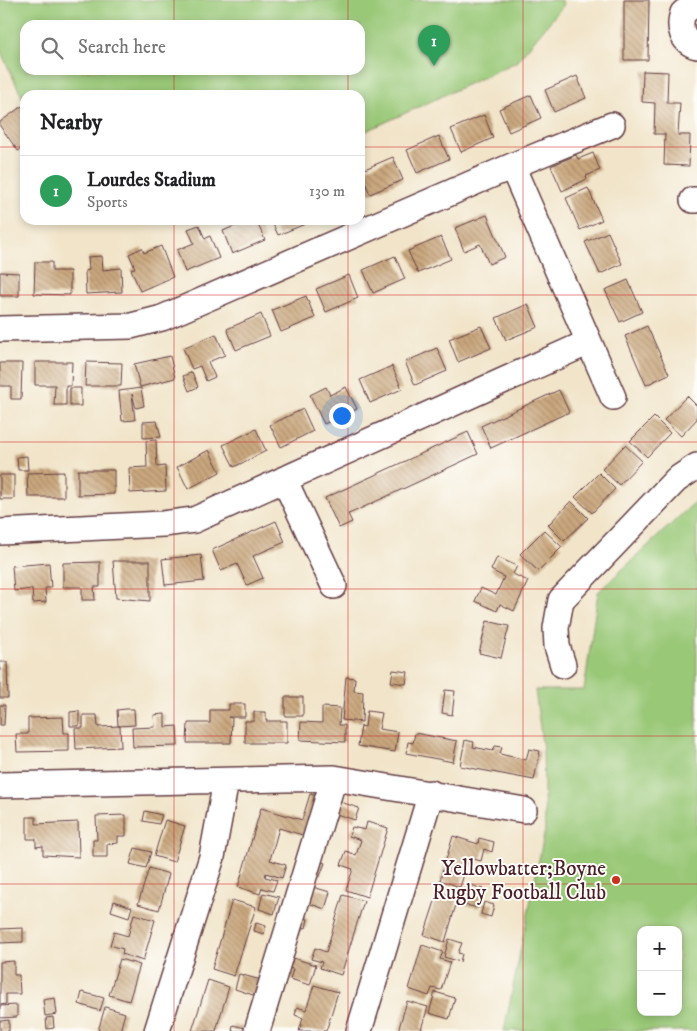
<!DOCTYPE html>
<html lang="en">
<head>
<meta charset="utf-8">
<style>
	:root { --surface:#fff; --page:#f6f6f6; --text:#202124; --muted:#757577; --line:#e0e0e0; --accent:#b45309 }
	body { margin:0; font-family:"IM FELL DW Pica",serif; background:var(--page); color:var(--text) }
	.controls { position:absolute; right:15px; bottom:15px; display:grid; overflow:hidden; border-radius:10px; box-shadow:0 2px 8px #0003 }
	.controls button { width:45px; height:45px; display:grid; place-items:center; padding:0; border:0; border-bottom:1px solid var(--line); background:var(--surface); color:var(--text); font:25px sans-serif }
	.you { position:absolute; left:341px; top:415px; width:18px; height:18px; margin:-12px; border:4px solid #fff; border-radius:50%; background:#1a73e8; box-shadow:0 0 0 8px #1a73e833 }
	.badge { display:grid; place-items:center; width:32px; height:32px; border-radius:50%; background:var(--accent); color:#fff; font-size:16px; font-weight:700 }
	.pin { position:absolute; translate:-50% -41px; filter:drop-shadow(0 1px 2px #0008) }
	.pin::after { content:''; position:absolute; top:26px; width:18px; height:15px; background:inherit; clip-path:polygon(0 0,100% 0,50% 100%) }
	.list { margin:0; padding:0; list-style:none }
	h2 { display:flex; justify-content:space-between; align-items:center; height:65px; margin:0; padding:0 20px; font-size:21px }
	h2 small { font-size:16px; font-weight:400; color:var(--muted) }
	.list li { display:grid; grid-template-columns:32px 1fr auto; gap:15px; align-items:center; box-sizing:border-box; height:70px; padding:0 20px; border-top:1px solid var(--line) }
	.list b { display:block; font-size:19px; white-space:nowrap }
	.list p { margin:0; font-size:16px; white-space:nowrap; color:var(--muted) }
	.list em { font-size:16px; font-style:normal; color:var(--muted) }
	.icon { flex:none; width:28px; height:28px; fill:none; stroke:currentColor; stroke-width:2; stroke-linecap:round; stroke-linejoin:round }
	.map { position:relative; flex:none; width:697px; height:1031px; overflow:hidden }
	.search { position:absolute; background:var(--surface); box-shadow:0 2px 8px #0003; left:20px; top:20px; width:345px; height:55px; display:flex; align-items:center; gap:12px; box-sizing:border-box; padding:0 18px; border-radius:15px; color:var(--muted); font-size:19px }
	.panel { position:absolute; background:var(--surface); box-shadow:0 2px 8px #0003; left:20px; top:90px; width:345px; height:135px; border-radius:15px }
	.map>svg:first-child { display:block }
	.grass { fill:#99c877; stroke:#727451; fill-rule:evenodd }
	.building { fill:url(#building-back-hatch) }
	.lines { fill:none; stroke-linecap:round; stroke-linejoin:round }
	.minor-casing { stroke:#633d43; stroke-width:28 }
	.minor { stroke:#fff; stroke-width:25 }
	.grid { fill:none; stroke:#d62828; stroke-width:1; stroke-opacity:0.55 }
	.poi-dot { fill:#c8321e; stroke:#fdfcf7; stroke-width:2 }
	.labels { text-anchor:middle; stroke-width:4; stroke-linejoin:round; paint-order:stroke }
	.poi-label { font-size:21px; fill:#4a1f2b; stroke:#fdfcf7; text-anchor:end }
</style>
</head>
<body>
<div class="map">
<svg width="697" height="1031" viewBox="0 0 697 1031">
	<defs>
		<pattern id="building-back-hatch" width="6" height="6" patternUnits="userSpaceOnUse" patternTransform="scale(1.25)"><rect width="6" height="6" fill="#caa87e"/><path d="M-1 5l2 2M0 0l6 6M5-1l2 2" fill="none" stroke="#a68867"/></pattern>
	</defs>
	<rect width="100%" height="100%" fill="#fdfcf7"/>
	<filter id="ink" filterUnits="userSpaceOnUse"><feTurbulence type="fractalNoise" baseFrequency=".02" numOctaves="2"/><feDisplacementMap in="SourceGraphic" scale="10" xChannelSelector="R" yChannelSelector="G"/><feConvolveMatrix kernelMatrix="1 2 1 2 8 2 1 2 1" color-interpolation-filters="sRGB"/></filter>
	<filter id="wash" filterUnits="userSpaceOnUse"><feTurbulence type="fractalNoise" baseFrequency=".0096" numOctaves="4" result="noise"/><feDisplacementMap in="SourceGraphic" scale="20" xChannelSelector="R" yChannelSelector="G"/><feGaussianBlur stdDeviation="1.12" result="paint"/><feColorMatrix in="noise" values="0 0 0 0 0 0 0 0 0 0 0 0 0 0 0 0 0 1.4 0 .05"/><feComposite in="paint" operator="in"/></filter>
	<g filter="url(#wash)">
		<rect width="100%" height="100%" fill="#f1e4c9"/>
		<!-- grass -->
		<path class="grass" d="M0 0H562L563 6 516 62 360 134V95H25V103L0 50ZM25 25H360V70H25Z
			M697 500V1031H504L545 830 543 750 535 690H584L598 592ZM641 930H678V1012H641Z"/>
		<g id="blocks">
			<!-- building -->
			<path class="building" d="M624 0H649L648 60H624Z
				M643 71 668 72 667 103H680L678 135H690L689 166 664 165 665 134H654L655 103 642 102Z
				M577 76 586 98 554 112 545 90Z
				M531 95 541 118 509 132 499 109Z
				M25 104V148L24 147 18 151 0 126V122Z
				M484 115 493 138 461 152 451 129Z
				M439 136 449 159 417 173 407 150Z
				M593 153 600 170 586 176 587 179 562 191 551 166 576 155 578 159Z
				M393 157 403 180 370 194 360 171Z
				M588 188 602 220 580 230 566 198Z
				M487 215 505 257 489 264 480 244 464 251 455 228Z
				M248 220H256L265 240 232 254 223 231Z
				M271 220H309L310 222 278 235Z
				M199 225 205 239 210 236 219 258 185 272 177 250 194 243 188 229Z
				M608 232 622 264 600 274 585 242Z
				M441 237 451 259 418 273 408 251Z
				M161 246 173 277 140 291 131 269 135 268 129 254 142 248 144 253Z
				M102 256 103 270 121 268 122 292 86 294 85 271 89 270 88 257Z
				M395 256 405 279 373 293 363 270Z
				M35 262H52V271H70V295L34 294Z
				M0 272 19 273V296H0Z
				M349 275 358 298 326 312 316 289Z
				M628 280 642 312 620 322 605 290Z
				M306 296 315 318 281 332 272 310Z
				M528 304 538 327 506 340 496 318Z
				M261 314 270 336 236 350 227 329Z
				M481 326 491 348 458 362 449 339Z
				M647 326 669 374 646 385 625 336Z
				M216 334 225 355 208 362 215 377 206 381 200 366 192 369 183 348Z
				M437 348 447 371 415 385 405 362Z
				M170 356 175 378 140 387 134 364Z
				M35 362H72L71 386H66V405H54L55 385H35Z
				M86 362 122 363 121 386H85Z
				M0 363H22L21 399H11V386H0Z
				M392 366 402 389 370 403 360 380Z
				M192 372 198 387 189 391 183 376Z
				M326 387 330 395 346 387 357 409 324 424 310 395Z
				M70 388H81V406H70Z
				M141 388 144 406 136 408 132 394 135 420 122 421 119 391Z
				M559 390 569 412 491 448 481 426Z
				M687 396 697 406V419L681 436 664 420Z
				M303 409 313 431 281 447 270 425Z
				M654 417 670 433 647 457 630 441Z
				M157 421 161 437 143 438V422Z
				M256 429 266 451 234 467 223 445Z
				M468 432 478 454 351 513 348 514 352 522 339 528 325 498Z
				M156 440 157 467 165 466 166 491 130 493 129 468 147 467 146 441Z
				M625 445 642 461 619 485 602 469Z
				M209 450 220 472 188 489 177 467Z
				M27 456 28 470H18L17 457Z
				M78 470H114V494L78 495Z
				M64 472V497H28L27 473Z
				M599 473 615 489 592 513 575 497Z
				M0 475H14V499H0Z
				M571 501 588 518 564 541 548 525Z
				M276 521 285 542 253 556 263 578 247 585 237 564 221 571 212 550Z
				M544 530 562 547 538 571 520 554Z
				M201 555 204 581 165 585 162 559Z
				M497 557 517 566 513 574 528 581 514 611 500 604 497 611 475 601 481 588 496 595 504 577 491 570Z
				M113 561H150V601L116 598Z
				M100 562V587H94L95 600H82V587H63V563Z
				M49 563 51 588H45L46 602 33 603 32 589 14 591 12 566Z
				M487 621 509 626 501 658 479 653Z
				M0 662H7L8 698H0Z
				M393 670 408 672 406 684 391 682Z
				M346 677 355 678 354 691 363 692 362 722 342 720Z
				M445 690 455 691 452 715 442 713Z
				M285 697H303V716H285Z
				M229 704H245V717H228L232 718 231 743H187L188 723H210V710H229Z
				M0 705H5L4 725H0Z
				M322 707 340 708 339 725H345V742L300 740 301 722 322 723Z
				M126 709H134L135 725 118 726 117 710Z
				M79 711V726H70V712Z
				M367 711 382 713 379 729 398 732 395 752 358 746 361 726 365 727Z
				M254 712H266V721H287V743H245V721H254Z
				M165 714V727L177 726 178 746 133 747 132 728 155 727 154 715Z
				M83 715H97L98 727 120 726 121 747 76 749 75 728H83Z
				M63 717 64 733H69V751L17 752 16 734H28V718Z
				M415 733 457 741 453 762 406 753 408 742 413 743Z
				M465 740 474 742 473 747 493 751 495 746 502 747 500 754 526 760 529 749 540 751 534 780 460 766Z
				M310 794 321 797 309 837 279 828 270 860 286 865 282 878 266 873 265 877 277 880 273 891 262 888 260 894 238 887 261 808 302 820Z
				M337 801 359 808 355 820 333 813Z
				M145 811 162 815 159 824 143 821Z
				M126 815V836H118V843L107 844V857H93V840H97L96 816Z
				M27 817H36V824L78 822 79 857 43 855V846L36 847V839H27Z
				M165 820 185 826 174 862 154 856Z
				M367 822 388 828 367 897 346 890 353 869 341 865 346 851 356 855 361 840 349 836 352 827 365 830Z
				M453 836 478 844 479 838 494 842 492 852 484 849 481 861 469 858 460 887 440 880Z
				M135 848 151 852 146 868 130 864Z
				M317 860 325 863 320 876 312 874Z
				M149 868 169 874 159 910 138 904Z
				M468 884 483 889 478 908 462 904Z
				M309 886 330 892 325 909 305 902Z
				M438 892 458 898 445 942 424 935Z
				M263 893 279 897 274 914 259 909Z
				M343 895 364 901 341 975 320 968 322 962 311 959 315 948 326 952Z
				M232 900 256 907 234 976 212 969Z
				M114 901 132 907 129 917 111 911Z
				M484 902 494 905 491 917 481 914Z
				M134 914 155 920 143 961 122 954 123 949 110 945 114 932 128 936Z
				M300 916 308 919 306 928 297 926Z
				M256 923 266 926 264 934 254 931Z
				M23 928V942L0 943V929Z
				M449 939 462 943 458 953 462 954 460 962 444 957Z
				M422 945 443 952 440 959 450 962 441 990 432 988 429 996 409 989Z
				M286 956 316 965 310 985 290 979 293 969 283 966Z
				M120 959 140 965 129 1001 109 995Z
				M14 961V975H19L20 994H6V1004L0 1005V962Z
				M239 974 261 980 256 996 235 989Z
				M208 980 229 987 219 1020 216 1031H192Z
				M314 985 338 992 328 1025 326 1031H299L303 1018 295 1015 297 1007 306 1010Z
				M82 992 104 998 100 1011 79 1004Z
				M435 992 455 998 449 1019 429 1013Z
				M55 998 57 1014 45 1016 43 1000Z
				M407 1001 428 1007 421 1029 426 1031H398Z
				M17 1005V1017L0 1018V1006Z
				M105 1007 125 1013 120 1031H98Z
				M53 1017 54 1028 47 1029 46 1018Z
				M9 1020V1031H0V1021Z
				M233 1025 253 1030V1031H232Z"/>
		</g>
	</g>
	<g filter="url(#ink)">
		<use href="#blocks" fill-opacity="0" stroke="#633d43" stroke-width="1"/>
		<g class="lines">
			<defs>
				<path id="minor" d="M697 2 683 13C678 27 682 42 697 46
					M512 166 613 397
					M693 200H697
					M0 329 131 326 162 318 512 166 612 125
					M284 479 334 586
					M0 532 163 524 194 520 589 342
					M563 665 557 646 556 628 561 600 676 480 697 466
					M0 785 334 778 524 810
					M157 1031 212 857 226 781
					M257 1031 334 778
					M359 1031 431 793"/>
			</defs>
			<!-- minor casing -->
			<use href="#minor" class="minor-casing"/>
			<!-- minor -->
			<use href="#minor" class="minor"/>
		</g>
	</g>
	<!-- grid -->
	<path class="grid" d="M174 0V25M348 0V25M523 0V1031M174 70V95M348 70V95M0 147H25M360 147H697M174 220V1031M348 220V1031M0 295H697M0 442H697M0 589H697M0 736H697M0 884H697"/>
	<!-- markers -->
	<circle class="poi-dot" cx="616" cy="880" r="5"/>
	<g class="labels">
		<!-- poi labels -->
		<g class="poi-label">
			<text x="606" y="875">Yellowbatter;Boyne<tspan x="606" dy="24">Rugby Football Club</tspan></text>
		</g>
	</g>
</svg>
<div class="controls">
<button>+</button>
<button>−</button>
</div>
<div class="you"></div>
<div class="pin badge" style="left:434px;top:66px;background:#2e9e5b">1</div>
<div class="search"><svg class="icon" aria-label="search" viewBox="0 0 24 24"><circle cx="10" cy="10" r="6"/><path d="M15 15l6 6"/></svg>Search here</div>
<section class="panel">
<h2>Nearby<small></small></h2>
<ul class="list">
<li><span class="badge" style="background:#2e9e5b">1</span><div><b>Lourdes Stadium</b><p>Sports</p></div><em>130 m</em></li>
</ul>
</section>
</div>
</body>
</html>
